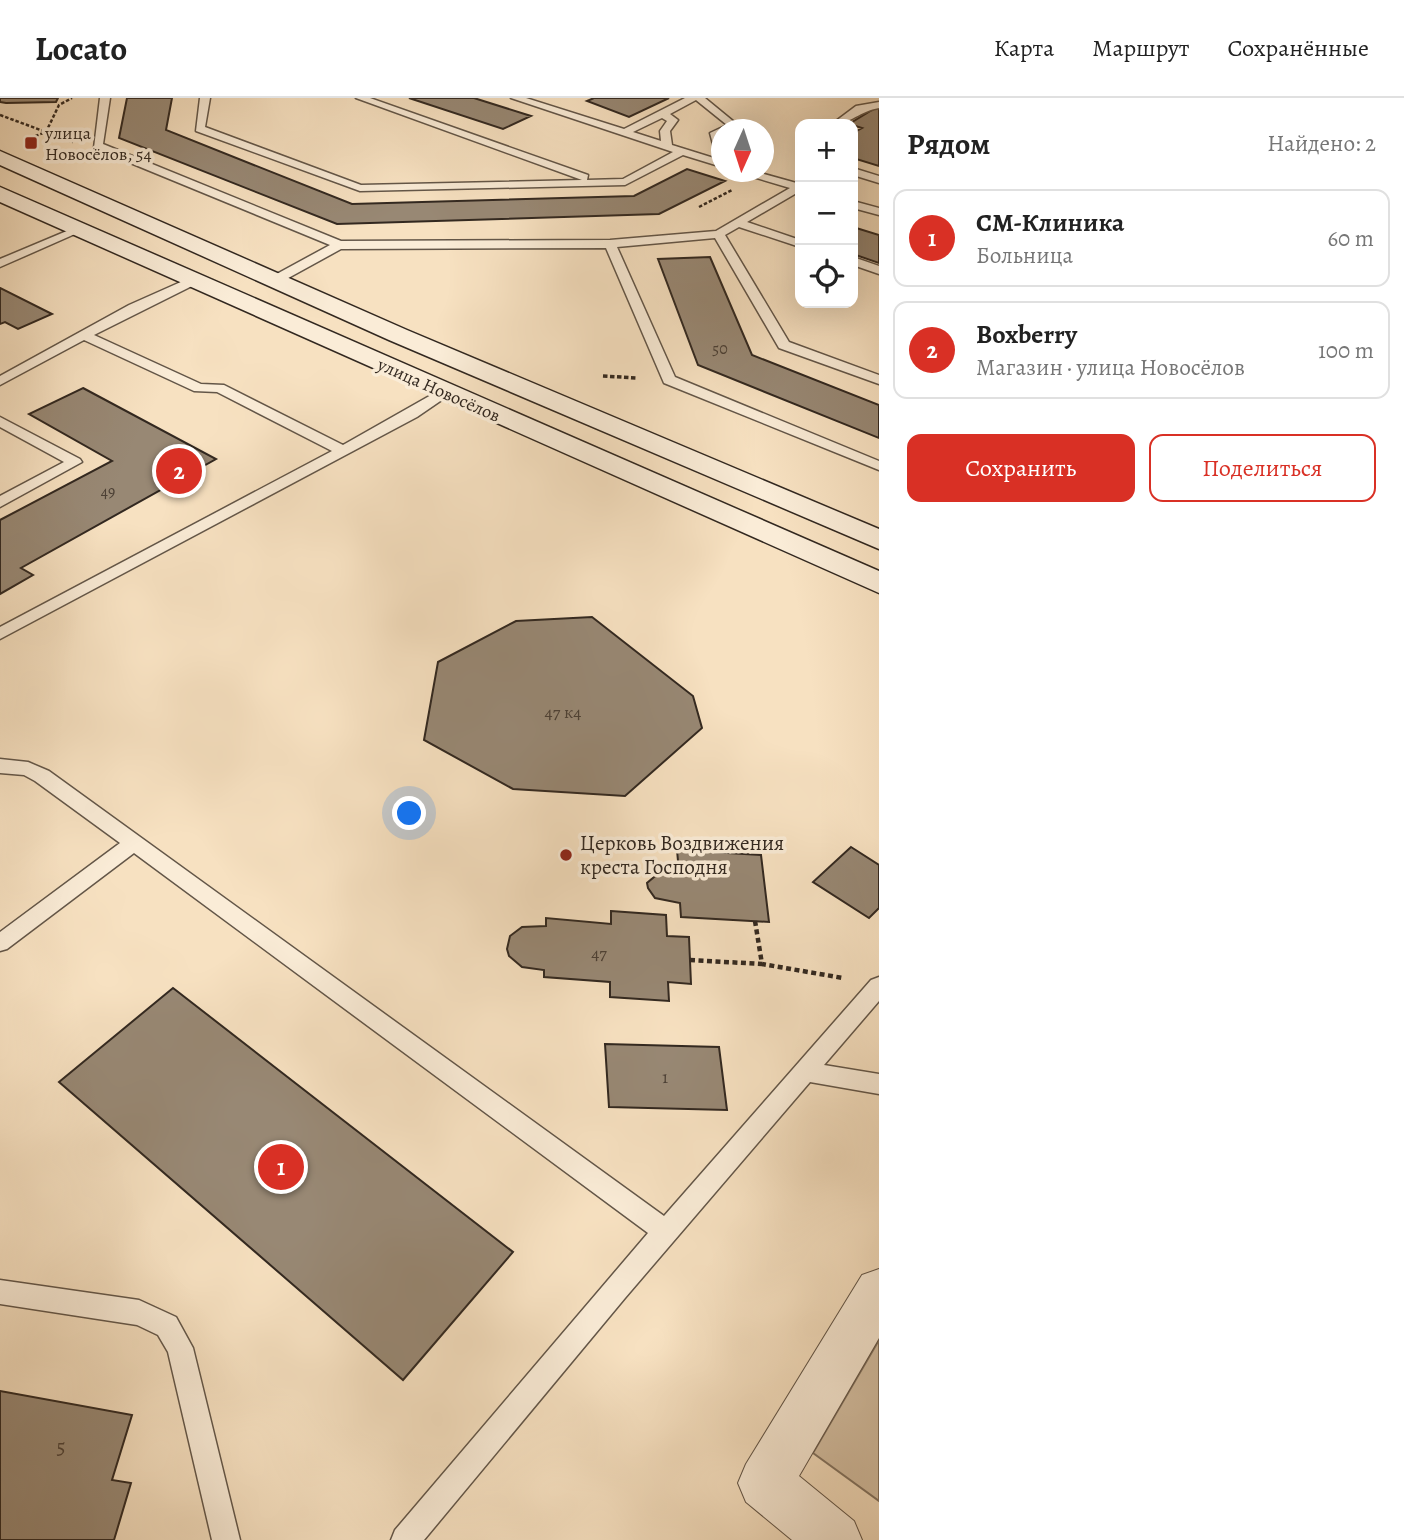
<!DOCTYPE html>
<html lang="ru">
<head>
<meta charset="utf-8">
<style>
	:root { --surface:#fff; --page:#f6f6f6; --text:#222; --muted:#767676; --line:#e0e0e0; --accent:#d93025 }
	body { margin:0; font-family:Alegreya,serif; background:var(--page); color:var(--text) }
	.controls { position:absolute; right:21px; top:21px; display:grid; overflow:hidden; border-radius:14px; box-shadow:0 7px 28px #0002 }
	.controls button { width:63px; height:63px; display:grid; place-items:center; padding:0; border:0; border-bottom:2px solid var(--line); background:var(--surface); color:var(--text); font:35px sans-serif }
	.compass { position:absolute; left:711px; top:21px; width:63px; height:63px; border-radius:50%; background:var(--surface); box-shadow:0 7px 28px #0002; rotate:183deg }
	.you { position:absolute; left:410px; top:716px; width:24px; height:24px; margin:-18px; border:5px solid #fff; border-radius:50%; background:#1a73e8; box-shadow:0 0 0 10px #1a73e833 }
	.badge { display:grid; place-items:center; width:46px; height:46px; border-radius:50%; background:var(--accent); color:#fff; font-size:23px; font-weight:700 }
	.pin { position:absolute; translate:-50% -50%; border:4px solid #fff; box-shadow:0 2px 7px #0006 }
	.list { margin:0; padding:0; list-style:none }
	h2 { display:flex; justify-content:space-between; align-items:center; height:91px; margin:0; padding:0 28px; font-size:30px }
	h2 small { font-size:23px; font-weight:400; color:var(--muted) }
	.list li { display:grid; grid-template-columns:46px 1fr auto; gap:21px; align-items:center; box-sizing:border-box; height:98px; margin:0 14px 14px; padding:0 14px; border:2px solid var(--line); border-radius:14px }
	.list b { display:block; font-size:26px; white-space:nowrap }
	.list p { margin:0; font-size:23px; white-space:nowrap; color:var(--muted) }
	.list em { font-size:23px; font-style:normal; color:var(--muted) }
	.actions { display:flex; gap:14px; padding:21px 28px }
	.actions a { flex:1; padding:16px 0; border:2px solid var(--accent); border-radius:14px; text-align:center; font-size:24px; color:var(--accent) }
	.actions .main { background:var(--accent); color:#fff }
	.icon { flex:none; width:38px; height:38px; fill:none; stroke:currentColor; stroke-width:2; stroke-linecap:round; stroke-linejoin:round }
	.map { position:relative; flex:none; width:879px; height:1442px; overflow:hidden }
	header { display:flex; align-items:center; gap:42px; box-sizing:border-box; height:98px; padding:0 35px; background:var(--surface); border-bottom:2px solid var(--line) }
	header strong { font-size:33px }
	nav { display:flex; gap:38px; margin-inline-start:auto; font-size:24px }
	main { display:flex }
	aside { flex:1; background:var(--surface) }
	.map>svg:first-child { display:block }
	.green { fill:#d6c2a6; stroke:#847563; stroke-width:2 }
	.building { fill:#988874; stroke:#322820; stroke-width:2 }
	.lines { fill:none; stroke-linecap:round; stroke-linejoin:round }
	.lane-casing { stroke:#635648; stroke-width:3 }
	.street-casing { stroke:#635648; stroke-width:2 }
	.secondary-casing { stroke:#322820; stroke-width:3 }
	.path-far2 { stroke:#322820; stroke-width:2.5; stroke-dasharray:3.5 2; stroke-linecap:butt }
	.path-far1 { stroke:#322820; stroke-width:3.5; stroke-dasharray:4.5 2.5; stroke-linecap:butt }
	.path { stroke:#322820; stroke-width:4.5; stroke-dasharray:5 3.5; stroke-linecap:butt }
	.lane { fill:#faecd7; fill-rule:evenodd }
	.street { fill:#faecd7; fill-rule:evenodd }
	.secondary { fill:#faecd7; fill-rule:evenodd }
	.poi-dot { fill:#8f2418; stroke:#faecd7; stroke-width:2.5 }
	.labels { text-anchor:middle; stroke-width:7; stroke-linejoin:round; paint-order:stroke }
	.far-number-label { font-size:16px; fill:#4c4035 }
	.far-poi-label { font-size:18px; fill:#322820; stroke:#faecd7; text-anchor:start }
	.far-street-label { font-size:18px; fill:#322820; stroke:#faecd7 }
	.number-label { font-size:18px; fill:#4c4035 }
	.poi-label { font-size:21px; fill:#322820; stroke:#faecd7; text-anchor:start }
	.near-number-label { font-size:21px; fill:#4c4035 }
</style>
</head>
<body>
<header>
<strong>Locato</strong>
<nav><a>Карта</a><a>Маршрут</a><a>Сохранённые</a></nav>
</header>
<main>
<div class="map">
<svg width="879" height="1442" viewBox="0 0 879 1442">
	<rect width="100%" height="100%" fill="#f7e1c1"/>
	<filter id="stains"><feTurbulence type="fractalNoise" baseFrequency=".00286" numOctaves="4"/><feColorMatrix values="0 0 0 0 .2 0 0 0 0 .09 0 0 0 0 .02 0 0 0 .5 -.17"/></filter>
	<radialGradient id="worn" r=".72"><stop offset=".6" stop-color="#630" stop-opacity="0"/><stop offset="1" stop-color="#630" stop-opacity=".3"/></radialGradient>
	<!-- green -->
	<path class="green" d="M879 1242V1403L813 1355Z"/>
	<!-- building -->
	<path class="building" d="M0 0H58L56 4 6 5 0 4Z
		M127 0H172L166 32 352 106 634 98 687 71 725 83 659 116 337 126 119 40Z
		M409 0H474L531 18 503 31Z
		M594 0H669L629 19 587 3Z
		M877 9 879 10V68L853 60V35L862 30 849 26Z
		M853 129 879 137V165L853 156Z
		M710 159 752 257 879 307V340L698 267 658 161Z
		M0 190 52 216 18 231 5 224 0 226Z
		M83 290 216 361 21 470 33 477 0 496V422L112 363 29 316Z
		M592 519 693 598 702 630 625 698 513 691 424 642 438 564 516 523Z
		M851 749 879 767V810L869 820 813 784Z
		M677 752 761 757 769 824 681 819 680 805 655 800 648 790 647 785 660 774H679Z
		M611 813 666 817 667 838 689 839 691 886 668 884 669 903 610 899V884L544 879V872L522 869 509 858 507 851 510 838 522 829 546 828V820L611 826Z
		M173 890 513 1154 403 1282 59 984Z
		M605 946 719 949 727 1012 609 1009Z
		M0 1293 132 1317 112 1382 131 1385 114 1442H0Z"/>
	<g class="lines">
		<defs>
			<path id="lane" d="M100 0H110L103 46 341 143 610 142 716 133 790 90 743 76 742 74H757L800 86V93L747 124 800 142V149L739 129 725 137 789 244 879 277V286L779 250 715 140 617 149 675 279 879 363V372L664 285 606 150 341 151 281 184H273V178L330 147 94 50Z
				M200 0H210L205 29 361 87 582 82 356 0H370L588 77 587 82 623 81 673 54 511 0H526L624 31 685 0H705L739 28 734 32H722V69L683 57 625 87 360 93 196 33ZM696 2 727 27 710 35 717 61 672 47 670 33 678 22 670 16ZM662 20 667 23 660 33 661 43 633 34Z
				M879 4V10C860 13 849 27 832 26L856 8Z
				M853 70 879 78V85L853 77Z
				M853 103 879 110V117L853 110Z
				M74 130 84 132 0 169V161Z
				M853 159 879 168V176L853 167Z
				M192 179 196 180V186L94 237 201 286 224 287 343 347 440 292H450L452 295 417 319 0 541V529L332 353 217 294 194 293 84 242 0 287V278L129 207Z
				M0 319 80 361 82 364 0 409V398L64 364 0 329Z
				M0 661 28 664 49 673 664 1118 871 882 879 879V903L824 967 879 976V996L810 984 625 1200 424 1442H391L395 1432 648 1135 134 755 7 851 0 853V834L120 745 35 683 24 677 0 675Z
				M0 1182 139 1202 176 1219 193 1250 240 1442H212L168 1254 158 1237 137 1227 0 1206Z"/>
			<path id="street" d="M879 1171V1240L799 1378 854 1423 862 1442H792L746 1404 738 1385 746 1366 862 1177Z"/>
			<path id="secondary" d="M0 53 407 232 879 431V451L389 242 0 67Z
				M0 89 879 473V495L0 104Z"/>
		</defs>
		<!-- lane casing -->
		<use href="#lane" class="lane-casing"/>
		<!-- street casing -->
		<use href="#street" class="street-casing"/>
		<!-- secondary casing -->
		<use href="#secondary" class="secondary-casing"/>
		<!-- path-far2 -->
		<path class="path-far2" d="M0 17 73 44
			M30 40 46 34 59 7 72 0
			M699 109 732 92"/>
		<!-- path-far1 -->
		<path class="path-far1" d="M603 278 637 280"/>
		<!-- path -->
		<path class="path" d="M755 823 762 866 843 880
			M690 862 762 866"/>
		<!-- lane -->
		<use href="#lane" class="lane"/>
		<!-- street -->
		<use href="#street" class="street"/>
		<!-- secondary -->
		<use href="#secondary" class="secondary"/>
	</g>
	<!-- markers -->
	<g class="poi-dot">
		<rect x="24" y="38" width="14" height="14" rx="3.5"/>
		<circle cx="566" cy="757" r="7"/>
	</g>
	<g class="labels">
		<!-- far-number labels -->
		<g class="far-number-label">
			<text x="720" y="256">50</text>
			<text x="108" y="399">49</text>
		</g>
		<!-- far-poi labels -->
		<g class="far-poi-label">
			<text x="45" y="41">улица<tspan x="45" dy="21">Новосёлов, 54</tspan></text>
		</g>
		<!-- far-street labels -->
		<g class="far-street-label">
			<text transform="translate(439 292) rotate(24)" y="6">улица Новосёлов</text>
		</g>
		<!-- number labels -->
		<g class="number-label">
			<text x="563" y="620">47 к4</text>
			<text x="599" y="861">47</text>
			<text x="665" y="985">1</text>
		</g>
		<!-- poi labels -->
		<g class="poi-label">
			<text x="580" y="752">Церковь Воздвижения<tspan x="580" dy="24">креста Господня</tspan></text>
		</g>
		<!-- near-number labels -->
		<g class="near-number-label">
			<text x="61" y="1356">5</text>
		</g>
	</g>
	<rect width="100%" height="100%" filter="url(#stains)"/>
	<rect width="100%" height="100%" fill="url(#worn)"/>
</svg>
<div class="controls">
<button>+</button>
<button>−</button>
<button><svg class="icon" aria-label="locate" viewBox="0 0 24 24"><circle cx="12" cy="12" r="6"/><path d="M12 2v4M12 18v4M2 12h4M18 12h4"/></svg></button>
</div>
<svg class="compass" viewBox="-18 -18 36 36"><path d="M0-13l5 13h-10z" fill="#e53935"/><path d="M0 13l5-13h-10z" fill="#767676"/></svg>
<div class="you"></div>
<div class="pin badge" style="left:281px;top:1069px">1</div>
<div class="pin badge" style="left:179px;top:373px">2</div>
</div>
<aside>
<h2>Рядом<small>Найдено: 2</small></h2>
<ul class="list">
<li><span class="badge">1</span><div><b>СМ-Клиника</b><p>Больница</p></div><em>60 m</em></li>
<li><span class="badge">2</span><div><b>Boxberry</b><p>Магазин · улица Новосёлов</p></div><em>100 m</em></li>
</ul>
<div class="actions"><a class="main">Сохранить</a><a>Поделиться</a></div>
</aside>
</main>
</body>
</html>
